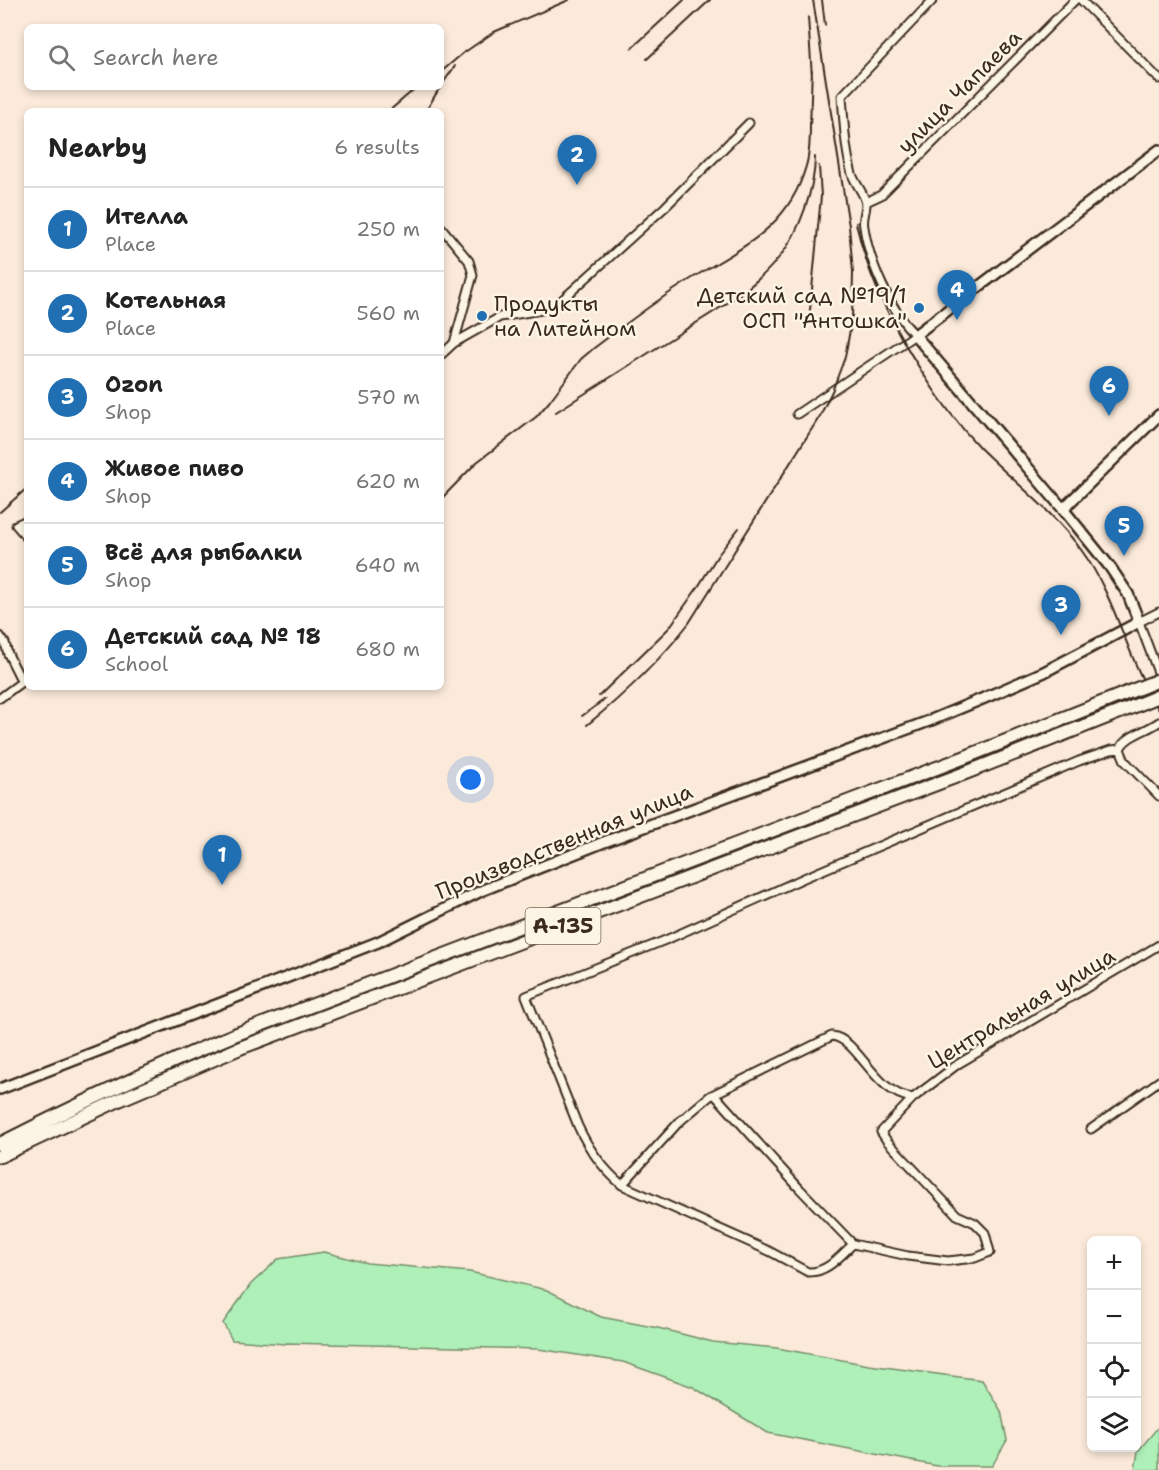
<!DOCTYPE html>
<html lang="en">
<head>
<meta charset="utf-8">
<style>
	:root { --surface:#fff; --page:#f2f2f2; --text:#222; --muted:#767676; --line:#e0e0e0; --accent:#1f6fb2 }
	body { margin:0; font-family:"Shantell Sans",sans-serif; background:var(--page); color:var(--text) }
	.controls { position:absolute; right:18px; bottom:18px; display:grid; overflow:hidden; border-radius:9px; box-shadow:0 3px 9px #0003 }
	.controls button { width:54px; height:54px; display:grid; place-items:center; padding:0; border:0; border-bottom:2px solid var(--line); background:var(--surface); color:var(--text); font:30px sans-serif }
	.you { position:absolute; left:471px; top:780px; width:21px; height:21px; margin:-15px; border:4px solid #fff; border-radius:50%; background:#1a73e8; box-shadow:0 0 0 9px #1a73e833 }
	.badge { display:grid; place-items:center; width:39px; height:39px; border-radius:50%; background:var(--accent); color:#fff; font-size:20px; font-weight:700 }
	.pin { position:absolute; translate:-50% -50px; filter:drop-shadow(0 2px 3px #0008) }
	.pin::after { content:''; position:absolute; top:32px; width:21px; height:18px; background:inherit; clip-path:polygon(0 0,100% 0,50% 100%) }
	.list { margin:0; padding:0; list-style:none }
	h2 { display:flex; justify-content:space-between; align-items:center; height:78px; margin:0; padding:0 24px; font-size:26px }
	h2 small { font-size:20px; font-weight:400; color:var(--muted) }
	.list li { display:grid; grid-template-columns:39px 1fr auto; gap:18px; align-items:center; box-sizing:border-box; height:84px; padding:0 24px; border-top:2px solid var(--line) }
	.list b { display:block; font-size:22px; white-space:nowrap }
	.list p { margin:0; font-size:20px; white-space:nowrap; color:var(--muted) }
	.list em { font-size:20px; font-style:normal; color:var(--muted) }
	.icon { flex:none; width:33px; height:33px; fill:none; stroke:currentColor; stroke-width:2; stroke-linecap:round; stroke-linejoin:round }
	.map { position:relative; flex:none; width:1159px; height:1470px; overflow:hidden }
	.search { position:absolute; background:var(--surface); box-shadow:0 3px 9px #0003; left:24px; top:24px; width:420px; height:66px; display:flex; align-items:center; gap:15px; box-sizing:border-box; padding:0 21px; border-radius:9px; color:var(--muted); font-size:22px }
	.panel { position:absolute; background:var(--surface); box-shadow:0 3px 9px #0003; left:24px; top:108px; width:420px; height:582px; border-radius:9px }
	.map>svg:first-child { display:block }
	.green { fill:#aff0b8; stroke:#758d6b; stroke-width:1.5 }
	.lines { fill:none; stroke-linecap:round; stroke-linejoin:round }
	.minor-casing { stroke:#3b2a1e; stroke-width:11 }
	.tertiary-casing { stroke:#3b2a1e; stroke-width:14 }
	.trunk-casing { stroke:#3b2a1e; stroke-width:16 }
	.minor { stroke:#fcf5e5; stroke-width:7 }
	.tertiary { stroke:#fcf5e5; stroke-width:9 }
	.trunk { stroke:#fcf5e5; stroke-width:12 }
	.rail { stroke:#3b2a1e; stroke-width:2 }
	.trunk-bridge-casing { stroke:#3b2a1e; stroke-width:16; stroke-linecap:butt }
	.trunk-bridge { stroke:#fcf5e5; stroke-width:12 }
	.poi-dot { fill:#1f6fb2; stroke:#fcf5e5; stroke-width:2 }
	.labels { text-anchor:middle; stroke-width:5; stroke-linejoin:round; paint-order:stroke }
	.shield { fill:#fcf5e5; stroke:#75675a; stroke-width:1.5 }
	.shield-label { font-size:21px; font-weight:bold; fill:#3b2a1e }
	.street-label { font-size:22px; fill:#3b2a1e; stroke:#fcf5e5 }
	.poi-label { font-size:22px; fill:#3b2a1e; stroke:#fcf5e5; text-anchor:end }
</style>
</head>
<body>
<div class="map">
<svg width="1159" height="1470" viewBox="0 0 1159 1470">
	<rect width="100%" height="100%" fill="#fbeada"/>
	<filter id="ink" filterUnits="userSpaceOnUse"><feTurbulence type="fractalNoise" baseFrequency=".0167" numOctaves="2"/><feDisplacementMap in="SourceGraphic" scale="12" xChannelSelector="R" yChannelSelector="G"/><feConvolveMatrix kernelMatrix="1 2 1 2 8 2 1 2 1" color-interpolation-filters="sRGB"/></filter>
	<g filter="url(#ink)">
		<!-- green -->
		<path class="green" d="M324 1252 367 1263 470 1272 547 1290 601 1317 658 1328 713 1342 777 1348 869 1365 982 1380 1001 1411 1007 1440 992 1466H937L768 1433 693 1387 623 1362 538 1349 286 1343 285 1344 232 1340 223 1323 251 1284 278 1259Z
			M1159 1426V1470H1135L1138 1451Z"/>
		<g class="lines">
			<defs>
				<path id="minor" d="M1081 0 1159 79
					M866 202 881 195 1075 0
					M441 227 469 261 473 275 454 343
					M441 355 454 343 500 317 553 308 665 207 749 123
					M797 414 915 335C890 310 869 261 864 227 862 219 866 211 866 204 865 194 855 184 852 174 845 149 844 122 842 96L933 0
					M27 520 16 525 27 538
					M1159 612 1139 622 1159 675
					M0 636 5 643 8 654 22 682
					M0 698 27 678
					M1120 749 1125 761 1159 796
					M714 1094 799 1188 853 1244 908 1256 948 1261 975 1258 990 1252 985 1233 975 1223 957 1215 887 1141 881 1132 913 1098 958 1064 1159 945
					M1091 1129 1159 1081
					M622 1185 679 1122 710 1096 832 1036C859 1039 874 1094 913 1098
					M853 1244C840 1256 827 1273 808 1272L769 1251 622 1185C602 1168 589 1150 578 1126L526 996 668 939 804 878 1079 761 1111 750 1120 749C1126 735 1147 731 1159 722"/>
				<path id="tertiary" d="M1063 509 1159 415
					M0 1089 378 942 483 890 604 842 929 721 982 699 1044 672 1139 622 1128 594 1110 567 1063 509 915 335 1159 150"/>
				<path id="trunk" d="M0 1144C77 1105 154 1068 234 1035L963 758 1124 694
					M0 1156 119 1100 240 1048 968 772 1130 708"/>
			</defs>
			<!-- minor casing -->
			<use href="#minor" class="minor-casing"/>
			<!-- tertiary casing -->
			<use href="#tertiary" class="tertiary-casing"/>
			<!-- trunk casing -->
			<use href="#trunk" class="trunk-casing"/>
			<!-- minor -->
			<use href="#minor" class="minor"/>
			<!-- tertiary -->
			<use href="#tertiary" class="tertiary"/>
			<!-- trunk -->
			<use href="#trunk" class="trunk"/>
			<!-- rail -->
			<path class="rail" d="M822 0 825 25
				M808 17 812 77
				M632 48 684 0
				M647 59 710 0
				M441 72 462 54 494 32 569 0
				M441 86 455 66
				M389 111 417 87
				M426 111 440 87
				M856 223C868 278 892 325 922 372 939 399 958 425 980 448 1014 482 1053 511 1082 551 1109 588 1121 633 1140 674 1146 687 1152 698 1159 710
				M810 310 821 196 819 166
				M556 412C597 386 639 359 680 333 715 311 755 289 781 255 800 231 815 187 815 157
				M441 499 477 462 536 417 549 402 581 359 594 348C622 327 650 305 680 286 732 251 787 234 806 166 810 153 810 139 810 125 811 107 811 89 812 70
				M0 512 27 488
				M599 696 669 628 698 587 718 555 739 528
				M582 716 605 699
				M587 725C625 694 659 662 689 623L820 416 833 389 845 357 852 319 853 272 849 226 813 0"/>
			<defs>
				<path id="trunk-bridge" d="M1124 694 1159 680
					M1130 708 1159 696"/>
			</defs>
			<!-- trunk-bridge casing -->
			<use href="#trunk-bridge" class="trunk-bridge-casing"/>
			<!-- trunk-bridge -->
			<use href="#trunk-bridge" class="trunk-bridge"/>
		</g>
	</g>
	<!-- markers -->
	<g class="poi-dot">
		<circle cx="919" cy="308" r="6"/>
		<circle cx="482" cy="316" r="6"/>
	</g>
	<g class="labels">
		<!-- shield labels -->
		<rect class="shield" x="525.5" y="908" width="75" height="36" rx="4.5"/>
		<g class="shield-label">
			<text x="563" y="933">А-135</text>
		</g>
		<!-- street labels -->
		<g class="street-label">
			<text transform="translate(959 91) rotate(-45)" y="8">улица Чапаева</text>
			<text transform="translate(564 841) rotate(-22)" y="8">Производственная улица</text>
			<text transform="translate(1021 1008) rotate(-31)" y="8">Центральная улица</text>
		</g>
		<!-- poi labels -->
		<g class="poi-label">
			<text x="907" y="303">Детский сад №19/1<tspan x="907" dy="25">ОСП "Антошка"</tspan></text>
			<text x="494" y="311" text-anchor="start">Продукты<tspan x="494" dy="25">на Литейном</tspan></text>
		</g>
	</g>
</svg>
<div class="controls">
<button>+</button>
<button>−</button>
<button><svg class="icon" aria-label="locate" viewBox="0 0 24 24"><circle cx="12" cy="12" r="6"/><path d="M12 2v4M12 18v4M2 12h4M18 12h4"/></svg></button>
<button><svg class="icon" aria-label="layers" viewBox="0 0 24 24"><path d="M12 4l9 5-9 5-9-5zM3 14l9 5 9-5"/></svg></button>
</div>
<div class="you"></div>
<div class="pin badge" style="left:222px;top:885px">1</div>
<div class="pin badge" style="left:577px;top:185px">2</div>
<div class="pin badge" style="left:1061px;top:635px">3</div>
<div class="pin badge" style="left:957px;top:320px">4</div>
<div class="pin badge" style="left:1124px;top:556px">5</div>
<div class="pin badge" style="left:1109px;top:416px">6</div>
<div class="search"><svg class="icon" aria-label="search" viewBox="0 0 24 24"><circle cx="10" cy="10" r="6"/><path d="M15 15l6 6"/></svg>Search here</div>
<section class="panel">
<h2>Nearby<small>6 results</small></h2>
<ul class="list">
<li><span class="badge">1</span><div><b>Ителла</b><p>Place</p></div><em>250 m</em></li>
<li><span class="badge">2</span><div><b>Котельная</b><p>Place</p></div><em>560 m</em></li>
<li><span class="badge">3</span><div><b>Ozon</b><p>Shop</p></div><em>570 m</em></li>
<li><span class="badge">4</span><div><b>Живое пиво</b><p>Shop</p></div><em>620 m</em></li>
<li><span class="badge">5</span><div><b>Всё для рыбалки</b><p>Shop</p></div><em>640 m</em></li>
<li><span class="badge">6</span><div><b>Детский сад № 18</b><p>School</p></div><em>680 m</em></li>
</ul>
</section>
</div>
</body>
</html>
